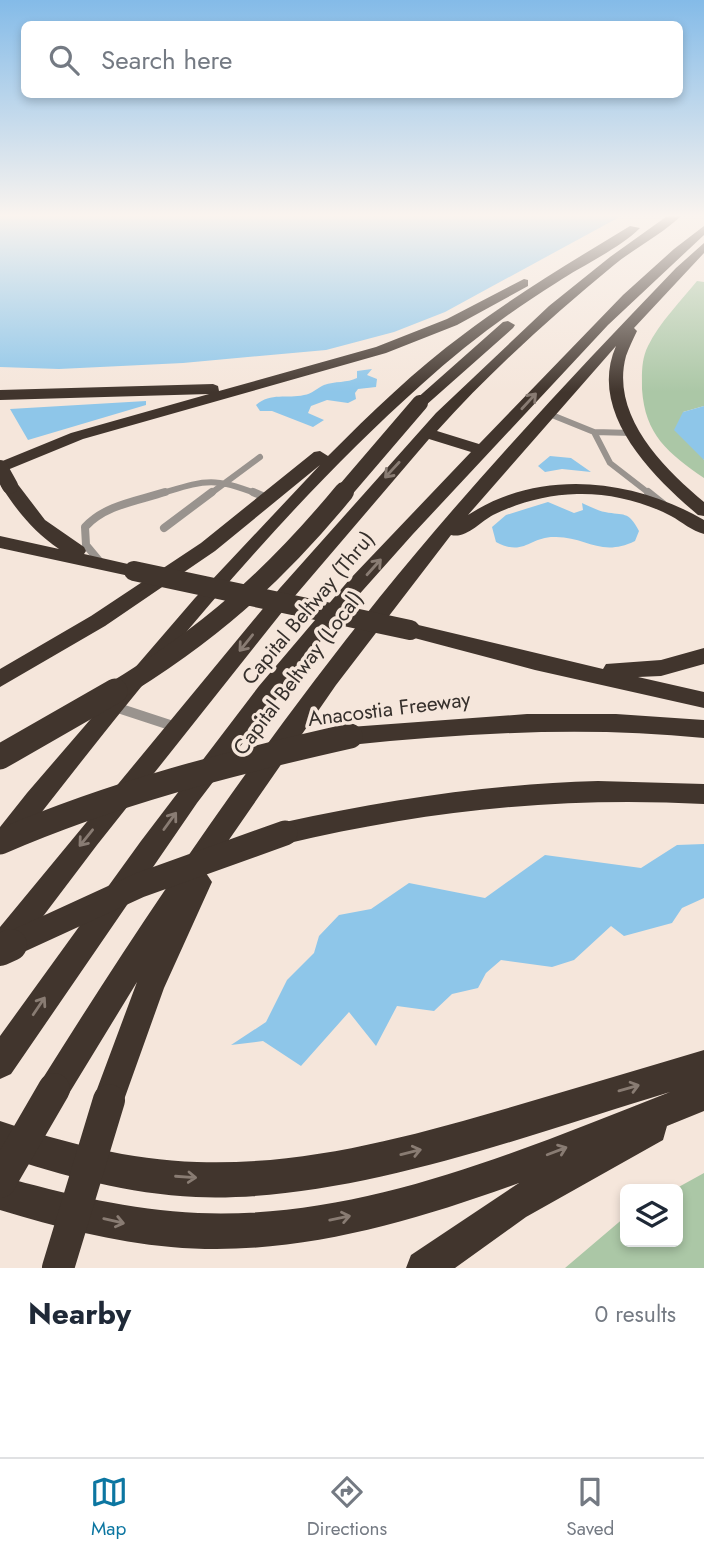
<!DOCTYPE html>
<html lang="en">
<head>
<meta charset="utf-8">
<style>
	:root { --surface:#fff; --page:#f2f2f3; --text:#1f2937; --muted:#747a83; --line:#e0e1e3; --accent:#0c76a1 }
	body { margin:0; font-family:Jost,sans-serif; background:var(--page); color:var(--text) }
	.controls { position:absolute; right:21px; bottom:21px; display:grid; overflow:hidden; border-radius:10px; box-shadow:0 4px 10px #0003 }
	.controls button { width:63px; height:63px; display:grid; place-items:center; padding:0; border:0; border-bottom:2px solid var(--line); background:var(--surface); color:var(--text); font:35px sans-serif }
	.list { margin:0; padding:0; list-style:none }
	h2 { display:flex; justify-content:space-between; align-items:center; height:91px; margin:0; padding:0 28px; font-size:30px }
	h2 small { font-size:23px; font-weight:400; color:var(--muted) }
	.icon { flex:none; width:38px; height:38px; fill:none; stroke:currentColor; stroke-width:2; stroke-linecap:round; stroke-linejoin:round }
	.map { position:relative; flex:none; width:704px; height:1268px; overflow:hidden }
	.search { position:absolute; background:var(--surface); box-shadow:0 4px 10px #0003; left:21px; right:21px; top:21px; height:77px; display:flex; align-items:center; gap:18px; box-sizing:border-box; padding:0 24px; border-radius:10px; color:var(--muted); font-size:26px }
	.sheet { height:189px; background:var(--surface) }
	nav { display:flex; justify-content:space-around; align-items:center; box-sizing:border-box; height:98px; border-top:2px solid var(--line); background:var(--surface); font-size:19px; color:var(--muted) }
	nav a { display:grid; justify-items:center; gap:4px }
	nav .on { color:var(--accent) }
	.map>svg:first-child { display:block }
	.green { fill:#abc7a6 }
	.water { fill:#8ec6e9 }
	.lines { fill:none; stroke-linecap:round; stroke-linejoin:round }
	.service-far2 { stroke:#99938e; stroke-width:6 }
	.service-far1 { stroke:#99938e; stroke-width:8 }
	.service { stroke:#99938e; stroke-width:10 }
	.motorway { fill:#41352d; fill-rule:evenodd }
	.motorway-bridge-far3 { stroke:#41352d; stroke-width:16 }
	.motorway-bridge-far2 { stroke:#41352d; stroke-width:20 }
	.motorway-bridge-far1 { stroke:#41352d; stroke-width:25 }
	.motorway-bridge { stroke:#41352d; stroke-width:32 }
	.oneway { stroke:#897c73 }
	.labels { text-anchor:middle; stroke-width:7; stroke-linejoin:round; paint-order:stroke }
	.street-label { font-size:21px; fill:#36302c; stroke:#f5e6db }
</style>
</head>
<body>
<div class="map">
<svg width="704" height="1268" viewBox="0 0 704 1268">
	<rect width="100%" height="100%" fill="#f5e6db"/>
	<!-- green -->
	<path class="green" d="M697 281 704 282V406L683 412 704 460V478C668 453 645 435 642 389 642 374 641 360 648 346 659 323 681 301 697 281Z
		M704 1173V1268H565L625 1217V1242H678V1189H675Z"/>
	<!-- water -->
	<path class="water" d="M0 214H625L445 312 394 332 326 350 183 363 59 369 0 367Z
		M372 369 367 375 377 379 376 387 358 389 355 393 356 399 348 403 327 400 311 406 308 413 324 420 313 427 272 411H260L256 405C271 392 287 399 304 395 312 394 317 388 324 385 335 381 347 383 357 378V371Z
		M146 401V405L28 440 10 409Z
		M704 406V460L674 430 683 412Z
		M550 456 571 458 591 472 562 469 545 472 538 466Z
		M548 502 574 513 583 510 582 503C589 506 598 511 605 512 624 516 628 510 639 531L635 541C600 558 586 536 554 537 529 537 524 557 496 542L492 527 506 515Z
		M704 844V898L682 908 672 923 624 936 611 926 574 960 552 967 501 960 486 973 478 988 452 994 434 1011 397 1006 376 1046 349 1012 301 1066 263 1041 231 1045 266 1022 287 980 314 953 319 936 339 915 371 909 409 883 485 898 545 855 641 868 677 845Z"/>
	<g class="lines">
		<!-- service-far2 -->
		<path class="service-far2" d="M547 413 594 432 610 463 650 494
			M594 432 632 433
			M159 494C204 481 212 476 257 494
			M210 494 260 457"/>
		<!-- service-far1 -->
		<path class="service-far1" d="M253 492 269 499
			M648 492 663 504
			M164 528 212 492
			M101 563 86 545 85 527C105 505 137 501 165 492"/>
		<!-- service -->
		<path class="service" d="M115 707 176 727"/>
		<!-- motorway -->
		<path class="motorway" d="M670 214H683C663 234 636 247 614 265 551 317 491 371 437 431L479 444 623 295 674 249 704 226V235L608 325 413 534 339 617 197 803 11 1074 0 1079V1036L141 841 259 686 349 580 471 452 429 439 294 597 97 845 10 960 0 964V927L280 588 436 413 549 306 610 257Z
			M630 226 640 228C619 249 581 266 556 283 508 313 463 347 421 385 268 522 139 687 13 849L0 851V827L27 793 195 598 320 465 215 551 105 626 0 687V669L91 616 201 543 314 452 320 451 328 456C371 413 415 370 464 334 517 294 574 260 630 226Z
			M704 243V253L634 328 637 331C633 339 629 348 626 356 610 415 663 468 704 502V516L698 515C652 476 587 412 616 346L468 515C540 468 632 478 704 520V534C692 531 682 522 671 516 643 501 608 493 577 494 547 495 520 502 493 515 480 522 466 539 451 535L336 685 206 873 212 882 164 988 120 1111 109 1116 98 1111 93 1100 137 982 65 1100 54 1105 43 1100 38 1089 43 1078C147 912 256 751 379 598 472 483 573 375 676 268Z
			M524 279 528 280V286L457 325 386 353 83 439 0 473V462L71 433 209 394 0 400V390L213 384 218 386 219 391 376 347 447 319Z
			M508 321 515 325 513 328 425 406H415L412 403 415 400 503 322Z
			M10 481 16 482 45 520 84 547 86 551 84 554 141 567 144 571 141 575 134 577 0 548V536L59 549C34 532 17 511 1 486Z
			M410 623 603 669 606 664 661 660 704 648V664L661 676 638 677 704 692V708L535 670 403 635 400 630 403 625Z
			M527 714H616L704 720V738C585 726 468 733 350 745L342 742 338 736 342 730 350 727Z
			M598 781 704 784V804C561 796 424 811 285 844L276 841 272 833 276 825 285 822C389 799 492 784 598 781Z
			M704 1050V1111L667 1126 663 1140 526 1217 455 1268H406L411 1255 519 1183C408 1223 290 1258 171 1247 113 1242 56 1227 0 1210V1176C65 1194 131 1210 198 1213 362 1220 521 1150 670 1092 525 1136 348 1203 196 1197 129 1194 63 1176 0 1155V1121C64 1143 130 1160 197 1162 309 1166 419 1134 525 1103 585 1085 645 1068 704 1050Z"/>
		<!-- motorway-bridge-far3 -->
		<path class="motorway-bridge-far3" d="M0 468 10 486
			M342 494 420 403"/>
		<!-- motorway-bridge-far2 -->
		<path class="motorway-bridge-far2" d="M134 571 410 630
			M112 693C207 636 274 577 344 492"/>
		<!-- motorway-bridge-far1 -->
		<path class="motorway-bridge-far1" d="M0 757 115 691
			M0 842C113 793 230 763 350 736
			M7 946 140 885 285 833"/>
		<!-- motorway-bridge -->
		<path class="motorway-bridge" d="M0 950 11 945
			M0 1182 54 1089
			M58 1268 109 1100"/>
	</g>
	<!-- one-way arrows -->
	<defs><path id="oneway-shaft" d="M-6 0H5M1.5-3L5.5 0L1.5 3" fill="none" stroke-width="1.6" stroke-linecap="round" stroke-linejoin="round" transform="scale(1.75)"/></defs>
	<g class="oneway">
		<use href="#oneway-shaft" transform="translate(529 401) rotate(-47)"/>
		<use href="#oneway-shaft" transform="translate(392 470) rotate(133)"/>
		<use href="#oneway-shaft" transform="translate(374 567) rotate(-48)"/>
		<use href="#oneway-shaft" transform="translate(246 643) rotate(129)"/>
		<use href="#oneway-shaft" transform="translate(170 821) rotate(-54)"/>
		<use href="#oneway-shaft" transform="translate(86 838) rotate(129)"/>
		<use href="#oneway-shaft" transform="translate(39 1006) rotate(-56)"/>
		<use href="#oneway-shaft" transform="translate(629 1088) rotate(-16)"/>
		<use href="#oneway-shaft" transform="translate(557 1151) rotate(-21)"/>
		<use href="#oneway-shaft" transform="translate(411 1152) rotate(-14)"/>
		<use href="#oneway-shaft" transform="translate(186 1177) rotate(4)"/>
		<use href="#oneway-shaft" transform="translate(340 1218) rotate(-12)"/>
		<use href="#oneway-shaft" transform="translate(114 1221) rotate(13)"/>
	</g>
	<!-- sky -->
	<linearGradient id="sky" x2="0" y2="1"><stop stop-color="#84bbe8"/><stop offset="0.55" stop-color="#faf4ef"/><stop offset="1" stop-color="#faf4ef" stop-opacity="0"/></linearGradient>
	<rect width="704" height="392" fill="url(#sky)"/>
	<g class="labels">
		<!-- street labels -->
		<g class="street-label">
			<text transform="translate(308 608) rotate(-50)" y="7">Capital Beltway (Thru)</text>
			<text transform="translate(298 673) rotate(-53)" y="7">Capital Beltway (Local)</text>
			<text transform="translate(389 709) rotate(-7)" y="7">Anacostia Freeway</text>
		</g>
	</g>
</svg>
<div class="controls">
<button><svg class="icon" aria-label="layers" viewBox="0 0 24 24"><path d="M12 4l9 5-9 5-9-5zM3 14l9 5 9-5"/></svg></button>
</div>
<div class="search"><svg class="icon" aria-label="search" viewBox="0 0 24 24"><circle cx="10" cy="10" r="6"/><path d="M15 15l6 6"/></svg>Search here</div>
</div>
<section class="sheet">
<h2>Nearby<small>0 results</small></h2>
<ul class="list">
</ul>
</section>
<nav>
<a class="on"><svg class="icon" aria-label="map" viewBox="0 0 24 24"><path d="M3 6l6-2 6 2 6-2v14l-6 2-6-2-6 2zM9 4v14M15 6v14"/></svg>Map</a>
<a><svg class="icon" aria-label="directions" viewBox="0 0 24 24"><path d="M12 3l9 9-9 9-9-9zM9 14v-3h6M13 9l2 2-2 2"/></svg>Directions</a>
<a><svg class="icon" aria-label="saved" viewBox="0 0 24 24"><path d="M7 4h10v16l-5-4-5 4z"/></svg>Saved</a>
</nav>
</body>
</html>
